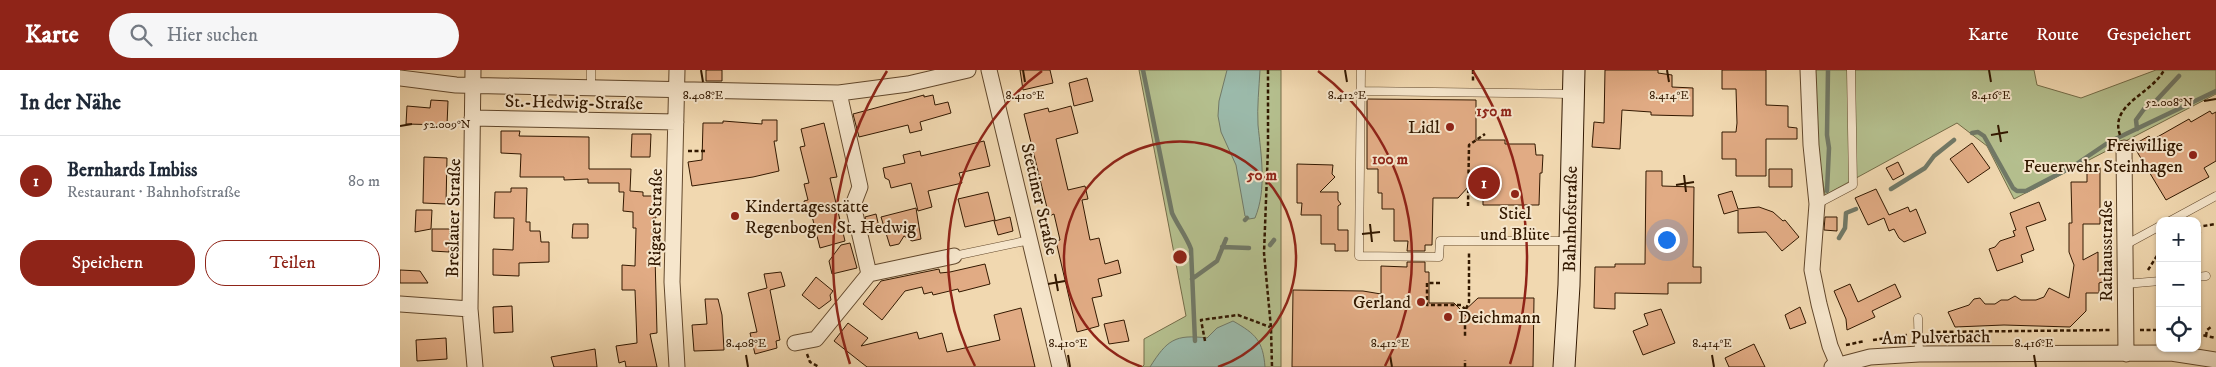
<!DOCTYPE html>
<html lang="de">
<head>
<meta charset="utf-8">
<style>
	:root { --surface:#fff; --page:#f6f6f7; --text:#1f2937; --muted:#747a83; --line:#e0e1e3; --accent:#8f2418 }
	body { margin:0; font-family:"IM FELL DW Pica",serif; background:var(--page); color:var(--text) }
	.controls { position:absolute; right:15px; bottom:15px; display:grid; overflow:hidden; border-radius:10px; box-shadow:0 1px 4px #0004 }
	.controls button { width:45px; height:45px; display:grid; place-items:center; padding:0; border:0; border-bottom:1px solid var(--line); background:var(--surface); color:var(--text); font:25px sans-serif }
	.you { position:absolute; left:1266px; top:169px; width:18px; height:18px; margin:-12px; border:4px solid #fff; border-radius:50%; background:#1a73e8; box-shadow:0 0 0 8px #1a73e833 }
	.badge { display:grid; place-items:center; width:32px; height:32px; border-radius:50%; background:var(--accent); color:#fff; font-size:16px; font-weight:700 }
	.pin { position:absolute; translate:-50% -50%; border:2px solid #fff; box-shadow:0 1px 5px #0006 }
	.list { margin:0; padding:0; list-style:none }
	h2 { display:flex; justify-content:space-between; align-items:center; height:65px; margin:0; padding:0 20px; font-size:21px }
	h2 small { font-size:16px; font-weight:400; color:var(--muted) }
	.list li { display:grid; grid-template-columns:32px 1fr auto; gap:15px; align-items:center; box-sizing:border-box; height:90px; padding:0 20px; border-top:1px solid var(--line) }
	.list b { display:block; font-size:19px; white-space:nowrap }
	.list p { margin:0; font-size:16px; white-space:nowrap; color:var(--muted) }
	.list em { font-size:16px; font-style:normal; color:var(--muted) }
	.actions { display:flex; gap:10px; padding:15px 20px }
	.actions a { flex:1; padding:11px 0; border:1px solid var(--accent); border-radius:20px; text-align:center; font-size:18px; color:var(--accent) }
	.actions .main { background:var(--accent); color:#fff }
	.icon { flex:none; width:28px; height:28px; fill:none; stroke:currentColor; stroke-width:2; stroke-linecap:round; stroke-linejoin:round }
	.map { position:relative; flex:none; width:1816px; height:297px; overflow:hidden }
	header { display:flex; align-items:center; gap:30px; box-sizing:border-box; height:70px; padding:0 25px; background:var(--accent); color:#fff }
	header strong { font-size:24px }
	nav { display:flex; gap:28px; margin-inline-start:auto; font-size:18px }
	.search { width:350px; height:45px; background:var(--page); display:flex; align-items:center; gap:12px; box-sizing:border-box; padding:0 18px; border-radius:28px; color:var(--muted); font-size:19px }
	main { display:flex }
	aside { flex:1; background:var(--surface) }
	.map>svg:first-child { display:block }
	.green { fill:#b5c08f; stroke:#746c48 }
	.water { fill:#9bbaab; stroke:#717967 }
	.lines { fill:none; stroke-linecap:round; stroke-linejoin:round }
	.stream { stroke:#717967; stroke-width:4.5 }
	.building { fill:#e1ab84; stroke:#321800 }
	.lane-casing { stroke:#62482c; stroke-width:9 }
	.street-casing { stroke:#62482c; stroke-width:17 }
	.secondary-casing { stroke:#321800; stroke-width:23 }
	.path { stroke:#321800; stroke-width:2.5; stroke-dasharray:4 2.5; stroke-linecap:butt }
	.lane { stroke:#f6e6cc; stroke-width:8 }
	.street { stroke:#f6e6cc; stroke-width:15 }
	.secondary { stroke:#f6e6cc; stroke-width:21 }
	.ticks { fill:none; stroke:#321800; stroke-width:2 }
	.ring { fill:none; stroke:#8f2418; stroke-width:2.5 }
	.poi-dot { fill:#8f2418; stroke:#f6e6cc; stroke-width:2 }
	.labels { text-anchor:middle; stroke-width:4; stroke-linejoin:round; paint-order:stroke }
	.street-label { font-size:18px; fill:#321800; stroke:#f6e6cc }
	.poi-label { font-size:18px; fill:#321800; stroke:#f6e6cc; text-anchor:end }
	.ticks-label { font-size:12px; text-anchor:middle; fill:#321800; stroke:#f6e6cc; stroke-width:4; stroke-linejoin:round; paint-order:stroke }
	.centre { fill:#8f2418; stroke:#f6e6cc; stroke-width:2.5 }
	.ring-label { font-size:15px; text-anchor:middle; font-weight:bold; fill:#8f2418; stroke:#f6e6cc; stroke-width:4; stroke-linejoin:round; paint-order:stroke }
</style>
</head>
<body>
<header>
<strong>Karte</strong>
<div class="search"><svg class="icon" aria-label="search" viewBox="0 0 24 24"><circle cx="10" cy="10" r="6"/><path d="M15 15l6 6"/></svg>Hier suchen</div>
<nav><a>Karte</a><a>Route</a><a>Gespeichert</a></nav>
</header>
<main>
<aside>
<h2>In der Nähe<small></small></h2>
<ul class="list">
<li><span class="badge">1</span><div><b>Bernhards Imbiss</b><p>Restaurant · Bahnhofstraße</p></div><em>80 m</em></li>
</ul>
<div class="actions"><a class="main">Speichern</a><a>Teilen</a></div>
</aside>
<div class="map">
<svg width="1816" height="297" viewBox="0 0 1816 297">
	<rect width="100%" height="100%" fill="#f1d8b0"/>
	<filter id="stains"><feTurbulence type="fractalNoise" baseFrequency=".004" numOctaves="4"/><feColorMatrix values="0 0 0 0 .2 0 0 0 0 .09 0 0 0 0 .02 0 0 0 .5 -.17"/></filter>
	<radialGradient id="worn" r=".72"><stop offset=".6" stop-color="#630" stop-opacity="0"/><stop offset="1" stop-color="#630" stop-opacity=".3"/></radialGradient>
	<!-- green -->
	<path class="green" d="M739 0H881V297H742L744 295V269L786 246Z
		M1415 0H1634L1637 15 1681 28 1756 0H1816V24L1614 129 1587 76 1557 53 1425 125 1416 68Z"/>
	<!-- water -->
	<path class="water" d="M827 0H860C859 18 857 37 858 55 861 85 867 119 855 148L849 149 845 146 836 95 821 62 818 46 819 31Z
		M833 251C856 264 863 271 865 297H750C767 270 775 264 807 268L817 258Z"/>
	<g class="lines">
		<!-- stream -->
		<path class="stream" d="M743 0 772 143C778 156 786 166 791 179L795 271
			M1737 59 1736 50 1744 39 1753 34 1779 6
			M1572 63 1578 62 1584 66 1613 118 1617 121H1626L1672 97 1709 72 1816 21
			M1491 119 1525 98 1534 86 1554 70
			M1427 121 1429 78 1427 65 1428 0
			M845 150 847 148
			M1439 168 1445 158 1446 143 1456 139
			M870 175 874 170
			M822 177 849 178
			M792 209 817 191 826 169"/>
	</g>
	<!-- building -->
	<path class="building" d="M306 0H322V11H306Z
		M620 0H650L653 13 623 20Z
		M1205 0H1258V3L1272 5V17L1293 18V46L1251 45V42L1222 40 1220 79 1192 77 1194 52 1204 53Z
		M1322 0H1366V35L1388 36V57L1397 58V69H1366V106H1336V89H1322V62H1336L1337 53 1336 19H1322Z
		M687 8 693 31 674 36 669 13Z
		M524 25V27L533 25 535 35 548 32 551 43 520 52 522 60 510 63 508 55 459 67 453 44Z
		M967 29 1076 30V70H1105V74H1135L1136 85H1143L1142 103H1140L1139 135H1083V130L1069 116 1058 128H1033L1032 175H1025V181H1007L1008 171H994V139H982V123H978V99H967Z
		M31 30 48 31 47 55 6 54 7 36 30 38Z
		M671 36 678 63 656 69 668 120 685 116 688 129 682 130 690 170 699 168 705 194 718 190 721 203 698 209 702 226 692 228 699 256 677 262 656 171 660 170 654 144 649 146 624 44 648 38 649 42Z
		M1810 41 1812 44 1816 42V91L1804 98 1809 107 1766 130 1733 75 1749 66 1752 70 1789 49 1791 52Z
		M362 50H377V71H374L379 101 353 107 292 116 288 92 302 90 303 53H323V51L362 54Z
		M424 53 437 107 430 108 445 171 420 178 412 146 408 147 404 131 408 130 404 114 409 113 400 77 405 76 401 59Z
		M101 61H120L119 66 189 67V99H231L230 121 243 122V126H257L256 148H253L252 175H254L255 186 257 263 250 264 257 297H226L225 291 219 293 216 276 237 273 235 220H222V195L235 196 236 158H233V142L223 141 224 122H219V113H188V109L164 110V107H120L121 84 101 83Z
		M232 64H251L250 87H231Z
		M584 71 590 96 559 103 562 113 528 121 532 137 518 141 511 113 491 118 489 110 485 108 483 98 505 93 503 85 520 81 521 86Z
		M1572 73 1590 98 1568 113 1550 89Z
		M24 87 47 88 46 134 23 133Z
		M1498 92 1504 104 1493 110 1486 98Z
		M897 94 933 95 932 104 935 107 920 122H938V130L941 134 938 136V160H948V181H935V174H921V145H901L902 133H897Z
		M1687 97H1700V154H1683V190L1698 182V202L1709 210 1699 213V223H1686V241L1670 257 1604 255 1555 257 1548 242 1569 235 1574 229 1580 228 1585 234H1595L1601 230H1608L1615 226 1621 230H1636L1644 227 1649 218 1669 228 1674 195 1669 182V153H1672L1671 112H1687Z
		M1369 99H1392V117H1369Z
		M1246 101H1262V116L1294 117 1293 197H1301V213H1268V224L1215 223V239L1194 238 1195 197H1215V194H1245Z
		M111 118H127L126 152H130V161H140L141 172H149V192L119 193V206L93 205V179L113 180 114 148H94L95 122H111Z
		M1476 119 1489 145 1508 137 1510 142 1516 139 1526 163 1504 172 1499 168 1494 159 1489 161 1484 148 1468 155 1455 128Z
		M1332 121 1338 139 1359 137 1373 142 1383 151 1385 150 1399 167 1382 181 1366 162 1338 163V140L1324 144 1318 125Z
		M588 122 595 150 565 157 558 129Z
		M1639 132 1646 150 1626 157 1634 180 1621 185 1623 192 1597 201 1589 179 1595 177 1600 171 1615 166 1613 161 1616 160 1610 143Z
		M516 138 521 169 512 171 504 166 499 174 490 176 481 147Z
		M16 140H32L31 159 15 162Z
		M476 144 479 157 468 160 465 147Z
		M610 147 613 161 598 165 594 151Z
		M1425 147H1437V161L1424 160Z
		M173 154H188V168H172Z
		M32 159H50L49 182 32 181Z
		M450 173 457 198 432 204 429 191 441 175Z
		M1007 192H1025V202H1029V233H1054L1063 242 1078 228H1134L1133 297H892L893 220 963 221 981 224V196L1007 197Z
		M585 194 590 214 559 222 558 219 533 225 532 222 524 224 522 217 505 221 482 250 463 234 481 211 539 199 540 203 550 202Z
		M0 200 20 201 28 213H0Z
		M381 202 385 216 370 220 380 270 376 271 377 278 355 284 350 263 357 262 348 223 367 218 364 204Z
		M416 207 433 221 430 225 431 230 419 239 402 225Z
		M1450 214 1458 232 1495 214 1501 227 1472 241 1475 247 1447 260 1446 249 1434 221Z
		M305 229H318L322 245 324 280 294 281 292 255 307 254Z
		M112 236 113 262 94 263 93 237Z
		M1400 237 1406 253 1390 259 1385 245Z
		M621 238 635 297H467L434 271 448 253 468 268 461 276 517 262 519 269 542 263 547 282 600 270 594 245Z
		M1261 239 1275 273 1243 285 1233 261 1248 255 1244 244Z
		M724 250 729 271 709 274 704 254Z
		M46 268 47 289 17 291 16 270Z
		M1354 274 1365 297H1329L1325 288Z
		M195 279 197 297H154L151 287Z"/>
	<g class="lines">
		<defs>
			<path id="lane" d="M191 0V17
				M961 0 959 186 1039 187 1040 171H1168
				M960 21 1171 24
				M1417 134 1453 115 1451 0
				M1770 151 1816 126
				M1725 175 1760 156
				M554 186 630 170
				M1797 207 1806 206
				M1725 214 1760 211
				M1518 248 1519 284"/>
			<path id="street" d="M73 0 70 239 75 297
				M589 0 660 297
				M1408 0 1411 75 1417 134 1412 200 1419 234 1430 276 1438 295
				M0 8 56 15 439 23 508 14 568 0
				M72 48 276 52
				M1724 78 1726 284
				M469 204 554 186
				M0 234 70 239
				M395 273 416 269 469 204 453 135 460 117 439 23
				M277 297 272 212 277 0
				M1432 297 1470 287 1519 284 1771 283 1816 290"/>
			<path id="secondary" d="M1164 297 1169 215 1174 0"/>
		</defs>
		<!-- lane casing -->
		<use href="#lane" class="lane-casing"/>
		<!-- street casing -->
		<use href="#street" class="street-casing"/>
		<!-- secondary casing -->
		<use href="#secondary" class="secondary-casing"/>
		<!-- path -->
		<path class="path" d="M868 0V78L864 183 871 258 872 297
			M1073 0V11
			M1720 65C1709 34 1752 24 1764 0
			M288 81H307
			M1068 136 1069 75 1085 64
			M1797 157 1816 154
			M1797 163 1802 164
			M1748 200 1760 181
			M1040 213H1027V235H1061L1065 239V266
			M1066 239 1069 232V183
			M1740 260H1760
			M1530 262 1712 260
			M1797 264 1816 268
			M1806 266 1807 260 1811 257
			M1473 270 1507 265
			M805 271 801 250 838 245 870 257
			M1446 275 1465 271
			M407 284 410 292 419 297
			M1065 297V290"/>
		<!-- lane -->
		<use href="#lane" class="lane"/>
		<!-- street -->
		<use href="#street" class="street"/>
		<!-- secondary -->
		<use href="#secondary" class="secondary"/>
	</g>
	<!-- ticks -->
	<path class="ticks" d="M301 0 303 12M623 0 625 12M945 0 947 12M1267 0 1269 12M1589 0 1591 12M1804 31 1816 29M1598 55 1601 72M0 56 12 54M1591 65 1608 62M1284 105 1286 122M1276 115 1294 112M970 154 972 172M962 164 980 162M655 204 658 221M648 214 665 211M346 285 348 297M668 285 670 297M990 285 992 297M1312 285 1314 297M1634 285 1636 297"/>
	<!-- distance rings -->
	<g class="ring">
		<path d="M742 297A116 116 0 1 1 818 297"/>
		<path d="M575 296A232 232 0 0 1 642 1M918 1A232 232 0 0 1 985 296"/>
		<path d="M450 294A347 347 0 0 1 487 1M1073 1A347 347 0 0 1 1110 294"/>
	</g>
	<!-- markers -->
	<g class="poi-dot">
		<circle cx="1050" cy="57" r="5"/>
		<circle cx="1793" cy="85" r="5"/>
		<circle cx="1115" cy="124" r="5"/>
		<circle cx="335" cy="146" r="5"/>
		<circle cx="1021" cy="232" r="5"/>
		<circle cx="1048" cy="247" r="5"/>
	</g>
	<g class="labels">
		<!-- street labels -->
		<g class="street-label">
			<text transform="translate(174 32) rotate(1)" y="6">St.-Hedwig-Straße</text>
			<text transform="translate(640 129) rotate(77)" y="6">Stettiner Straße</text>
			<text transform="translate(53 148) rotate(-89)" y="6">Breslauer Straße</text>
			<text transform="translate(255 148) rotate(-89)" y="6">Rigaer Straße</text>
			<text transform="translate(1170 149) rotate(-89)" y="6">Bahnhofstraße</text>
			<text transform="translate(1706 181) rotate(-90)" y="6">Rathausstraße</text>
			<text transform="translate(1536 267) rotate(-1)" y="6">Am Pulverbach</text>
		</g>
		<!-- poi labels -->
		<g class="poi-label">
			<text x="1040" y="63">Lidl</text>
			<text x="1783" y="81">Freiwillige<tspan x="1783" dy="21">Feuerwehr Steinhagen</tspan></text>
			<text x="345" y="142" text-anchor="start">Kindertagesstätte<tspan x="345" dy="21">Regenbogen St. Hedwig</tspan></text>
			<text x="1115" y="149" text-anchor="middle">Stiel<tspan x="1115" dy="21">und Blüte</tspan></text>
			<text x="1011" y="238">Gerland</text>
			<text x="1058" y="253" text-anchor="start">Deichmann</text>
		</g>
	</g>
	<g class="ticks-label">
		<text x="303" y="29">8.408°E</text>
		<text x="625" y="29">8.410°E</text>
		<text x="947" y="29">8.412°E</text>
		<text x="1269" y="29">8.414°E</text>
		<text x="1591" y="29">8.416°E</text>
		<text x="1769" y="36">52.008°N</text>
		<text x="47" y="58">52.009°N</text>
		<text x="346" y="277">8.408°E</text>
		<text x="668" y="277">8.410°E</text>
		<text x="990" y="277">8.412°E</text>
		<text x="1312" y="277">8.414°E</text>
		<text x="1634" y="277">8.416°E</text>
	</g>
	<circle cx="780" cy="187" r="8" class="centre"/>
	<g class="ring-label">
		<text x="1094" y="46">150 m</text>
		<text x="990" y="94">100 m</text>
		<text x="862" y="110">50 m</text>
	</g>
	<rect width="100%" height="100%" filter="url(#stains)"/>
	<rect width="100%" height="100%" fill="url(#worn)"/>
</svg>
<div class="controls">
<button>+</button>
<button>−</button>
<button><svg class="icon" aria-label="locate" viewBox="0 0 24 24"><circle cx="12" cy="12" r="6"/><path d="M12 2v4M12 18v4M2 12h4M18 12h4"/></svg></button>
</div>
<div class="you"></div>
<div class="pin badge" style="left:1084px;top:113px">1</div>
</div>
</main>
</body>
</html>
